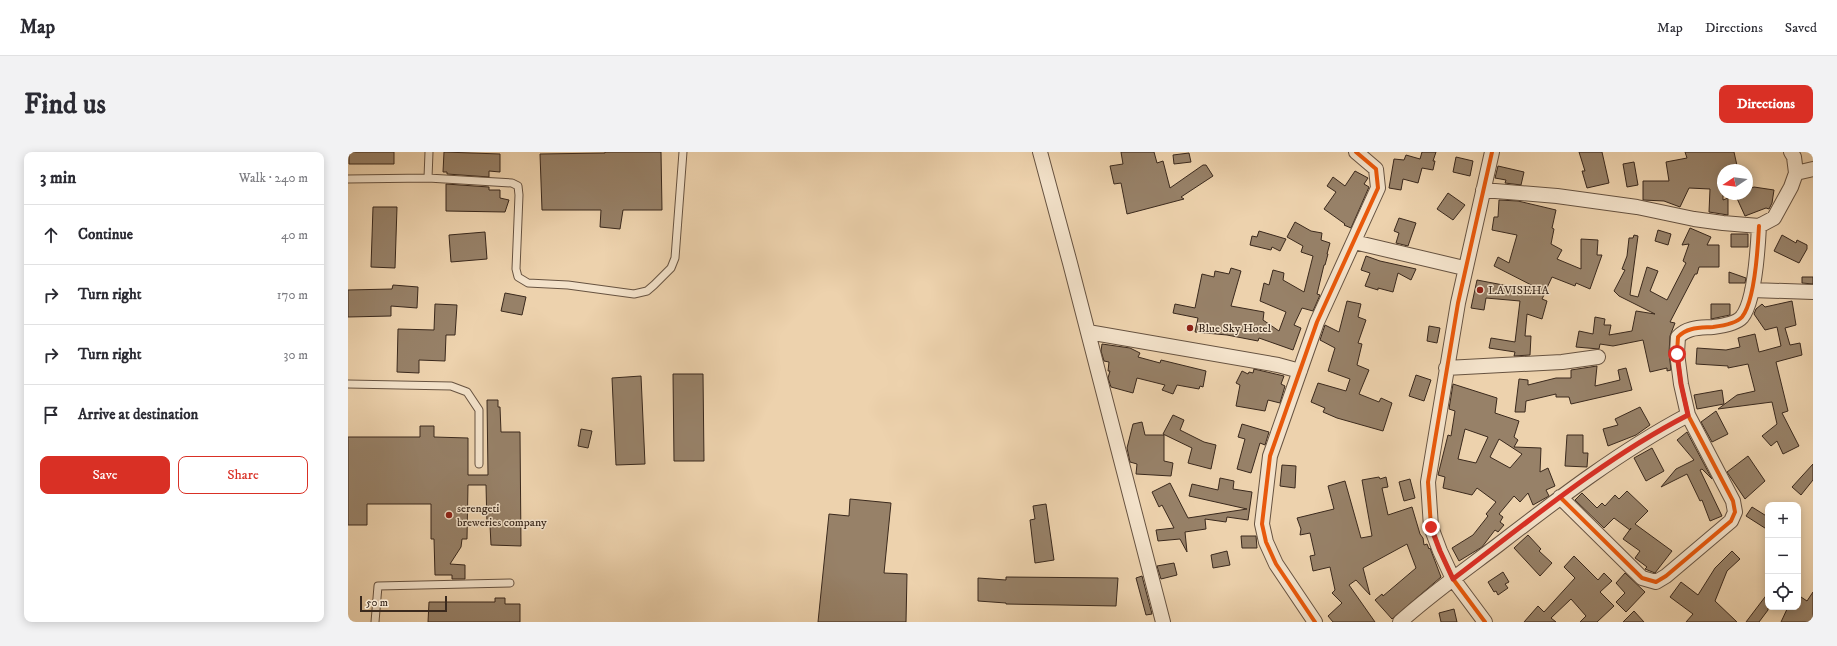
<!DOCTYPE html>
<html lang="en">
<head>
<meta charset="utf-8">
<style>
	:root { --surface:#fff; --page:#f2f2f3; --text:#2b2b33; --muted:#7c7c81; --line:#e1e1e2; --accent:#d93025 }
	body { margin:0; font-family:"IM FELL DW Pica",serif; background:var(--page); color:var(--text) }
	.controls { position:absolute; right:12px; bottom:12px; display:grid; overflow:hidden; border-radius:8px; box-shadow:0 2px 10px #0003 }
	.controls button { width:36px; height:36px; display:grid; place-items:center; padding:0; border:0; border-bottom:1px solid var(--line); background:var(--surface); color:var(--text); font:20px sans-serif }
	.compass { position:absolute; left:1369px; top:12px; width:36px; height:36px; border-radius:50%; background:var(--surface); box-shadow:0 2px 10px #0003; rotate:257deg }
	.scale { position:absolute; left:12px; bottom:10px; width:87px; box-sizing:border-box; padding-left:4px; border:2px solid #3a291d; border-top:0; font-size:11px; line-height:14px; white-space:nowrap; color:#3a291d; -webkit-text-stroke:3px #f3e2ca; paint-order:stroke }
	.stop { position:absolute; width:12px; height:12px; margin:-9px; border:3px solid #d93025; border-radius:50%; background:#fff }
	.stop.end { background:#d93025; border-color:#fff; box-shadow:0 1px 4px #0008 }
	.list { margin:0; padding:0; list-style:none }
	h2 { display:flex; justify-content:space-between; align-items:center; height:52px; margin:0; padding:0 16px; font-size:17px }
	h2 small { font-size:13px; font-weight:400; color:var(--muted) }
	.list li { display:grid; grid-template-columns:26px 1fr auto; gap:12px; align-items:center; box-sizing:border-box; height:60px; padding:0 16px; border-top:1px solid var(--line) }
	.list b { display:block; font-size:15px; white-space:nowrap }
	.list em { font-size:13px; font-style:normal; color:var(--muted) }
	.actions { display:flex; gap:8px; padding:12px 16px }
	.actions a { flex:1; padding:9px 0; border:1px solid var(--accent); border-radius:8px; text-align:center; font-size:14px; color:var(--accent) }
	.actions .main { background:var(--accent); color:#fff }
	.icon { flex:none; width:22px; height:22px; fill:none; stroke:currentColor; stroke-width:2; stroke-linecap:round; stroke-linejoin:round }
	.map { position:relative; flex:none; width:1465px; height:470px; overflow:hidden; border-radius:8px }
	header { display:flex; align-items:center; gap:24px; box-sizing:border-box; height:56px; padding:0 20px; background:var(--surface); border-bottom:1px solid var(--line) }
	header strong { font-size:19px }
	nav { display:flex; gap:22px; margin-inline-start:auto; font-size:14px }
	.intro { display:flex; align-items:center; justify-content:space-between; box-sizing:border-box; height:96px; padding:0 24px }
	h1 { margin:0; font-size:28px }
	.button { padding:10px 18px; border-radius:8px; background:var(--accent); color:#fff; font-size:14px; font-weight:700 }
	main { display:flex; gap:24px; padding:0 24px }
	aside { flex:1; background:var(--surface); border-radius:8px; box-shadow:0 2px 10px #0003 }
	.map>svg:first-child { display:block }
	.building { fill:#978168; stroke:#3a291d; fill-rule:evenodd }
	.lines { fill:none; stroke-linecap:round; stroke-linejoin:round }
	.service-casing { stroke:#675341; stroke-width:9 }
	.minor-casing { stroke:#675341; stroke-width:16 }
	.service { stroke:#f3e2ca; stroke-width:7 }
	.minor { stroke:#f3e2ca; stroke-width:14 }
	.cycleway-casing { stroke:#f3e2ca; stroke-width:6 }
	.cycleway { stroke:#e8590c; stroke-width:4 }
	.route { stroke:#d93025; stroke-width:5 }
	.poi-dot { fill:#8f2418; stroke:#f3e2ca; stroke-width:1.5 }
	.labels { text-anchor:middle; stroke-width:3; stroke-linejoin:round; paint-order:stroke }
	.poi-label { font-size:12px; fill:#3a291d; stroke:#f3e2ca; text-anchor:start }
</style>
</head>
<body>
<header>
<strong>Map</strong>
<nav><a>Map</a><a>Directions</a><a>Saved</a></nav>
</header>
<div class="intro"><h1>Find us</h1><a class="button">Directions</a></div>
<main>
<aside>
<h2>3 min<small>Walk · 240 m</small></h2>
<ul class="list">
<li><svg class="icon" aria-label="ahead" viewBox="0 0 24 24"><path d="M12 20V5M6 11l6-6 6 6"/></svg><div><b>Continue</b></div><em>40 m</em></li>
<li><svg class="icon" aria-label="right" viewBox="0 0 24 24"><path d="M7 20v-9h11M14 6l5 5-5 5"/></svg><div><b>Turn right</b></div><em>170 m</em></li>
<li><svg class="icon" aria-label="right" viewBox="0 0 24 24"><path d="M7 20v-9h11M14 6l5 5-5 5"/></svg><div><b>Turn right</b></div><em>30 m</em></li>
<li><svg class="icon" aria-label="arrive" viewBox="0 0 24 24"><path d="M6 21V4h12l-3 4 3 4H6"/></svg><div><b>Arrive at destination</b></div></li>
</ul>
<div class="actions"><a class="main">Save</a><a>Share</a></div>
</aside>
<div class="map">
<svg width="1465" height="470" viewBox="0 0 1465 470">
	<rect width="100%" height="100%" fill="#edd2ad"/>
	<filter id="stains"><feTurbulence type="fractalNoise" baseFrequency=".005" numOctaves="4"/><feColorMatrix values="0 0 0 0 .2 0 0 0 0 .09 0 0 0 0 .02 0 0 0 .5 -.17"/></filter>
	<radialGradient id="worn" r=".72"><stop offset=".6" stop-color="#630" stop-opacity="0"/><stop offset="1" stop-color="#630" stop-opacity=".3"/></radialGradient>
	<!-- building -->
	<path class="building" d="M1 0H46V12H1Z
		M96 0 152 2V20L141 19V25L99 22V20H95Z
		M257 0H313L314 58H275L272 77 252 75 253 58H194L192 2 257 1Z
		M773 0H806L809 11 815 9 822 36 855 13H858L865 24 833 45 836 47 779 62 773 31 766 32 762 14 775 12Z
		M1074 0H1088L1085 9H1087L1085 18 1074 16 1070 31 1055 27 1053 38 1041 36 1046 7 1056 8 1058 3 1072 7Z
		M1231 0H1254L1261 31 1239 36 1234 19H1237Z
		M1337 0H1386L1390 18H1375V48L1380 46V63L1361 60 1362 37 1341 36 1332 55 1316 49 1295 48V29H1321L1318 10 1339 6Z
		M841 1 843 10 826 12 825 3Z
		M1108 5 1125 9 1122 24 1105 20Z
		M1286 10 1290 33 1279 35 1275 12Z
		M1150 14 1176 20 1173 33 1157 31 1158 28 1147 26Z
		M1007 19 1020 26 1016 32 1021 35 1003 76 996 73 997 72 976 57 988 40 979 34 985 25 997 34Z
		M98 32 141 35V38H152V46L161 48 157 60 98 59Z
		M1406 35 1426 38 1424 51 1421 57 1418 56 1397 64 1387 42H1399V38Z
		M1100 41 1117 53 1105 68 1089 57Z
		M1151 48 1170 49 1208 58 1204 76 1206 77 1203 92 1214 98 1209 107 1233 117V87L1250 88 1249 103H1254L1242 137 1228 131 1227 134 1204 125 1197 140 1146 114 1150 105 1161 111 1169 83 1144 78 1146 65H1150Z
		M25 55H49L47 116 23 115Z
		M1051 66 1068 71 1060 94 1048 91 1051 81 1046 79Z
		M947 70 963 79 974 81 973 88 982 91 979 102H980L977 113H976L969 142 972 143 965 159 954 156 946 173 953 176 945 198 911 186 910 189 879 183 847 180 850 166 825 161 827 152 847 156 854 122 866 125 867 119 881 122 883 116 893 119 883 154 916 160 915 168 931 179 938 160 912 149 916 131 921 133 925 118 936 121 935 128 956 140 965 104 953 100 955 94 939 85Z
		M1342 76 1363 85 1359 93H1371V115H1351L1349 122H1347L1322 170 1327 171 1322 184 1321 201 1323 218 1319 219V216L1302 220 1295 188 1265 194 1252 192 1251 197 1228 195 1231 179 1245 182 1247 165 1257 167 1256 173H1263L1261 183 1284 179 1288 159 1307 162 1271 144 1266 139 1277 118 1274 117 1279 104 1281 86H1285L1286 83 1290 84 1282 143 1290 145 1299 115 1310 119 1302 139 1319 148 1338 111 1335 109 1341 92 1334 93Z
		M1310 78 1323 82 1320 93 1307 89Z
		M911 79 938 87 932 99 924 95 923 98 902 93 904 84 909 85Z
		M137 80 139 107 103 110 101 83Z
		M1383 82H1400V95H1383Z
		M1434 83 1448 91 1449 88 1459 93V97L1451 111 1426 99Z
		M1018 104 1032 109 1068 117 1063 128 1050 121 1045 140 1030 136V138L1017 134 1022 121 1013 118Z
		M1381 120 1398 126 1397 131H1381Z
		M1454 125H1465V132L1454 131Z
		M1129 128 1197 141 1194 147 1199 149 1194 167 1179 162 1177 184H1183L1182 203 1166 204 1167 200 1141 196 1143 186 1167 190 1172 149 1138 146 1136 158 1123 156Z
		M45 133 70 135 69 156 43 154V164L0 165V138L44 137Z
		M157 141 178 145 174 163 153 159Z
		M999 149 1013 152 1010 165 1018 168 1010 191 1014 192 1009 213 1021 218 1011 242 1031 250 1033 246 1044 251 1035 279 989 266 975 260 977 256 963 250 970 231 998 239 1002 227 980 219 987 196 972 188 977 173 991 180Z
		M1444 149 1448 173 1437 176 1442 193 1452 191 1454 203 1428 210 1440 259 1434 261 1451 294 1435 302 1429 289 1423 294 1414 284 1429 272 1424 250 1370 257 1389 243 1407 239 1400 212 1380 216V214L1348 212 1349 196 1378 198 1392 195 1390 186 1407 182 1411 200 1433 194 1429 175 1417 178 1406 162 1408 157 1414 152 1417 155Z
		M87 152 109 153 107 183H98L97 209 71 208V221L49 220 50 177 86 178Z
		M1363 152H1382V163L1363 167Z
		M1081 174 1092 176 1089 191 1079 189Z
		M754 192 782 196 792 201 790 205 812 211 813 208 858 219 855 235 852 234 851 237 829 233 825 242 814 238 817 233 789 226 785 241 763 235 760 226 762 219H760L761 210 756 209 753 199Z
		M1249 214 1247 234 1272 228 1270 218 1278 216 1284 238 1223 252 1221 245H1208V242L1178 249 1177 260H1167L1171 227 1180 228V233L1208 226H1223V218Z
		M906 217 936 224 933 232 937 234 932 251 920 248 917 259 888 254 892 233 888 231 894 219 900 222 901 220 905 221Z
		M325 222H355L356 309H326Z
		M1068 223 1083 228 1076 249 1061 244Z
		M293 224 297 312 268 313 264 226Z
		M1105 232 1149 246 1147 261 1171 269 1166 285 1170 288 1166 295 1193 296 1192 320 1200 316 1207 334 1198 338 1201 344 1185 353 1180 341 1172 350 1166 344 1151 362 1155 365 1152 370 1156 373 1150 380 1147 378 1134 395 1111 409 1104 396 1125 383 1140 364 1138 362 1148 350 1129 336 1124 343 1095 336 1097 325 1090 323 1100 283 1103 284 1107 259 1101 257ZM1117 277 1140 285 1128 311 1110 307ZM1151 287 1174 302 1162 316 1142 305Z
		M1374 238 1376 252 1349 257 1346 243Z
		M139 248H150V255H152L153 280H172L173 394 143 393 142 373H139L138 333H120L119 387H114L113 395 102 412 117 413V427H104V423H87L86 387H83V352H19V373H0V285H72V274H86V285L120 286V323H140Z
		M1292 255 1302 273 1288 283 1260 294 1255 277 1270 273 1267 267Z
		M1368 259 1380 282 1364 290 1353 270Z
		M825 263 836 268 832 278 856 290 868 293 863 317 840 311 844 296 815 282Z
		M794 270 797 283H816V309L825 311 823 324 788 322 789 312 782 310 779 296 785 272Z
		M894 272 921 280 917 293 912 291 903 321 889 317 897 287 890 285Z
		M233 277 244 279 240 296 230 294Z
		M1339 280 1364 327 1354 317 1352 318 1374 364 1362 369 1354 348 1352 349 1339 322 1313 335 1328 317 1346 308 1329 288Z
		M1219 283H1235V301H1240L1239 315 1217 314Z
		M1304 296 1316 319 1298 329 1286 306Z
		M1400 304 1417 329 1397 347 1379 320Z
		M1465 312V328L1453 343 1444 335Z
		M934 313 948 314 947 336 932 334Z
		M1031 325 1032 327 1038 325 1040 335 1034 336 1040 363 1064 355 1072 382 1075 386 1076 393 1079 392 1081 397 1082 396 1093 425 1044 467 1027 448 1034 442 1035 444 1068 416 1059 392 1015 416 1022 443 1008 428 1001 433 1027 470H985L980 464 994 451 984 441 987 438 982 415 965 419 962 404 967 403 962 381 952 383 953 377 949 366 986 357 980 334 997 329 1013 386 1024 384 1014 328Z
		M872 326 886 329 885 337 904 340 900 368 879 365 878 370 857 367 858 377 837 380 839 400 832 387 810 389 808 378 826 376 814 353 811 355 804 340 822 331 840 366 899 357 841 344 844 332 870 338Z
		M1062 327 1067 346 1056 349 1051 330Z
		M1279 339 1300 359 1287 372 1324 399 1307 421 1297 417 1299 415 1287 406 1292 399 1275 387 1283 376 1282 378 1266 366 1256 376 1227 348 1234 341 1249 356 1254 351 1257 354 1267 343 1271 347Z
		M502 347 543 351 536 421 559 422 558 470H470L481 362 501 364Z
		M698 352 706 408 687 411 682 368 687 367 685 354Z
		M1404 355 1420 365V378L1398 364Z
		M1180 383 1193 397 1191 399 1204 411 1192 424 1166 396Z
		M893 384H908L909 396H894Z
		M879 399 882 413 865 416 863 403Z
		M1384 399 1392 407 1379 419 1367 449 1389 470H1338L1345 462 1322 445 1333 430 1350 443 1367 416Z
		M1226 404 1250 428 1256 421 1264 429 1252 440 1266 454 1249 470H1232L1238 464 1223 447 1203 466 1208 470H1176L1190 454 1196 460 1227 426 1216 415Z
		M826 411 829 423 813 427 809 414Z
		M1155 420 1161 430 1157 432 1160 436 1150 443 1148 439 1146 440 1140 430Z
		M1277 421 1297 440 1278 460 1268 450 1277 441 1268 431Z
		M794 424 804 462 798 463 788 426Z
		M658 425 770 426 768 454 658 452V451L630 449V426L658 428Z
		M1465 440V470H1433L1440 455H1450V443L1459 449Z
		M1420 441V458L1411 470H1398Z
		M147 446H157V452H172V470H80L81 450H147Z
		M1106 457 1109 470H1093L1091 461Z
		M1286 459 1296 470H1275Z"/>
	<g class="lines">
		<defs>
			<path id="service" d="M80 26 164 31 170 34 171 43 168 117 170 125 180 131 220 133 286 142 299 139 306 133 323 116 327 106 335 0
				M0 27 80 26 81 0
				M0 232 103 234 119 240 131 258V312
				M27 470 30 434 162 431"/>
			<path id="minor" d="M692 0 722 111 815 470
				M1448 21 1465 17
				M1135 38 1209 44 1289 55 1346 67 1375 71 1411 74 1426 66 1443 35 1448 21 1446 5 1443 0
				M1006 90 1116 116
				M1404 138 1465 140
				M740 180 930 213 952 219
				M1098 216 1214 210 1250 205
				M1212 345 1294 426 1308 430 1318 424 1383 369 1387 360 1385 349 1340 263 1333 232 1329 201 1330 185C1339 175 1352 176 1365 175 1373 174 1388 172 1394 165 1407 149 1410 94 1411 74
				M967 470 928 412 918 390 914 372 922 304 969 170 1030 36 1028 17 1008 0
				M1052 470C1083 442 1117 418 1150 393 1211 346 1272 299 1340 263
				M1137 470 1105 427 1092 399 1083 375 1080 330 1110 151 1144 0"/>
		</defs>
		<!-- service casing -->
		<use href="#service" class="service-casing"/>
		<!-- minor casing -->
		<use href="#minor" class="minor-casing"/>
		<!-- service -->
		<use href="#service" class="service"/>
		<!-- minor -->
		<use href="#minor" class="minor"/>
		<defs>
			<path id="cycleway" d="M1212 345 1294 426 1308 430 1318 424 1383 369 1387 360 1385 349 1340 263 1333 232 1329 201 1330 185C1339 175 1352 176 1365 175 1373 174 1388 172 1394 165 1407 149 1410 94 1411 74
				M967 470 928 412 918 390 914 372 922 304 969 170 1030 36 1028 17 1008 0
				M1137 470 1105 427 1092 399 1083 375 1080 330 1110 151 1144 0"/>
		</defs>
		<!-- cycleway casing -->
		<use href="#cycleway" class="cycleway-casing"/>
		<!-- cycleway -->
		<use href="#cycleway" class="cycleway"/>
	</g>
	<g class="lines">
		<!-- route -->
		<path class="route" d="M1083 375 1092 399 1105 427C1181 369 1255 307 1340 263L1333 232 1329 202"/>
	</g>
	<!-- markers -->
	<g class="poi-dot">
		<circle cx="1132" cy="138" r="4"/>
		<circle cx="842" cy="176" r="4"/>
		<circle cx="101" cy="363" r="4"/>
	</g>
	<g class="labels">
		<!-- poi labels -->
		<g class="poi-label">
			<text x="1140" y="142">LAVISEHA</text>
			<text x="850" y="180">Blue Sky Hotel</text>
			<text x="109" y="360">serengeti<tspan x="109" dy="14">breweries company</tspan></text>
		</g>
	</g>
	<rect width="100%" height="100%" filter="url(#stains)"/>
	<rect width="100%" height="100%" fill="url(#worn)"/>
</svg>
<div class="controls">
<button>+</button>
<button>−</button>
<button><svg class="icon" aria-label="locate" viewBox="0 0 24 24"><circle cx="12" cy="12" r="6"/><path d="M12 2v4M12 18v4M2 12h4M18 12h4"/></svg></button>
</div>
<svg class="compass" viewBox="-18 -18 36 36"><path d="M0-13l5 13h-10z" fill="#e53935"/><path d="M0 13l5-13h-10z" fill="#7c7c81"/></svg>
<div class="scale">50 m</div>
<div class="stop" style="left:1329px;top:202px"></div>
<div class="stop end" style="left:1083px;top:375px"></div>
</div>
</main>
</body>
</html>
